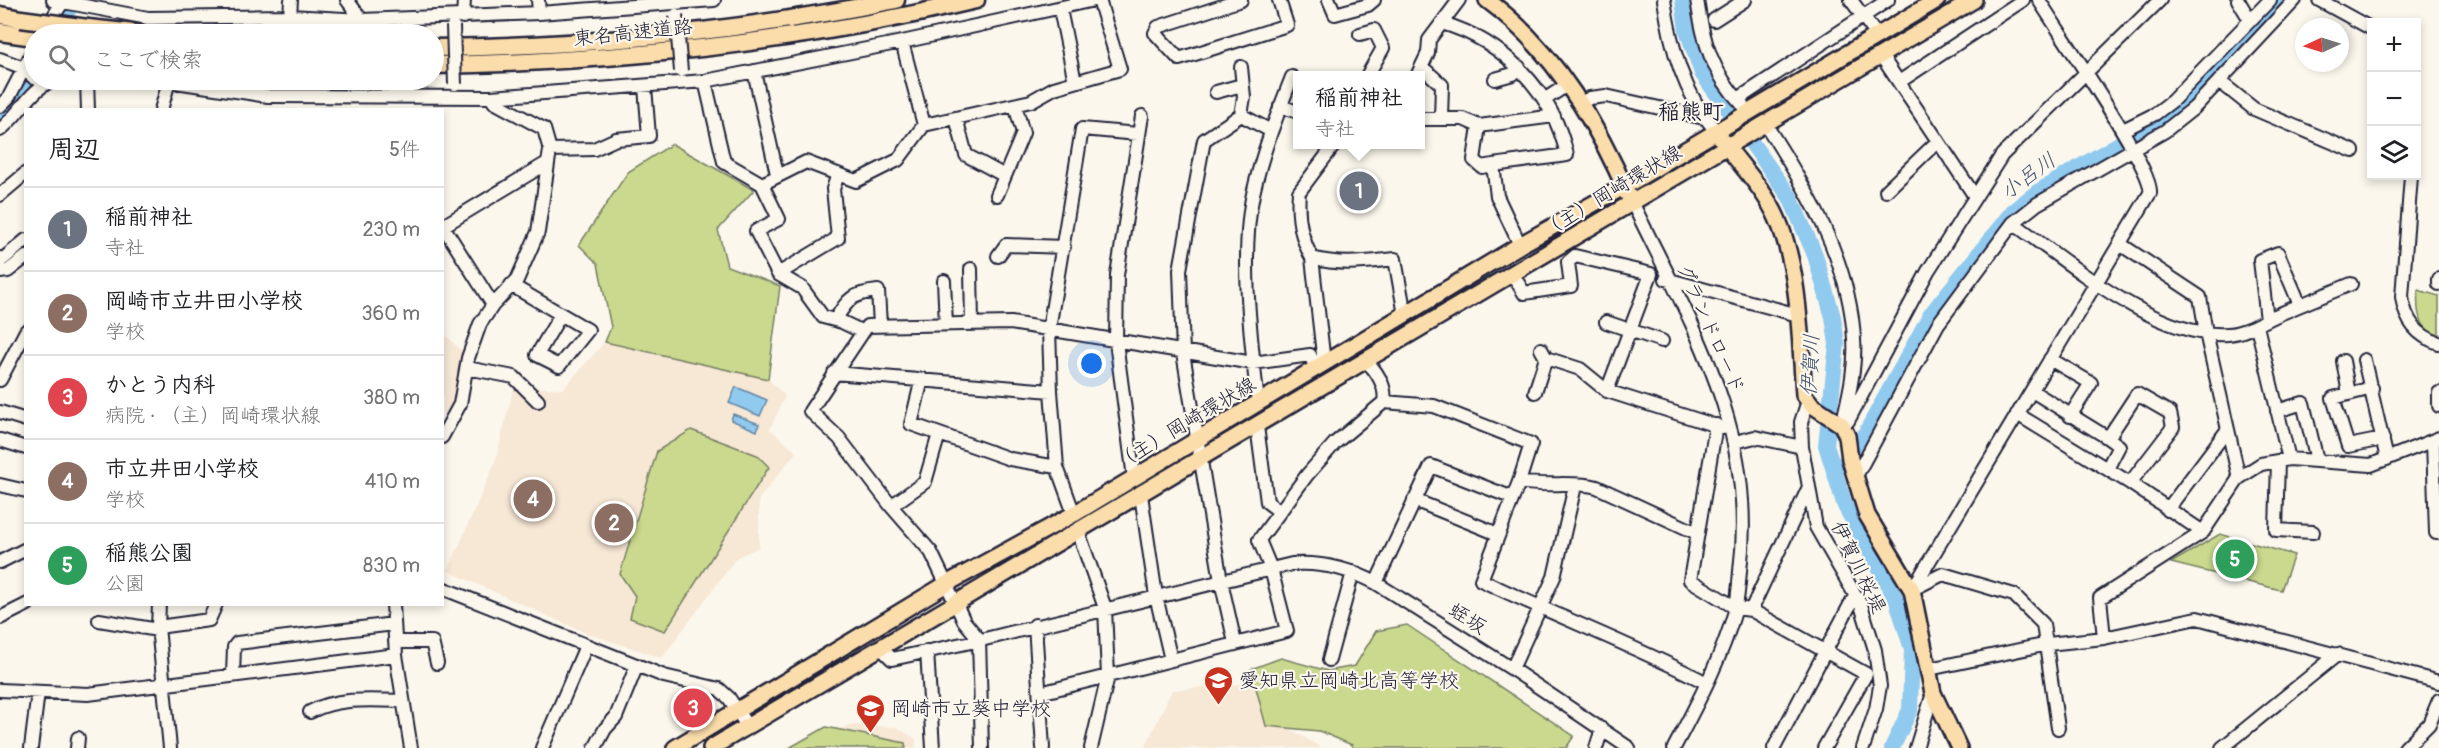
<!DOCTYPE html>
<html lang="ja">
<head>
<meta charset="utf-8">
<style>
	:root { --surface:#fff; --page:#f6f6f6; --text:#202124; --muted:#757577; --line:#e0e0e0; --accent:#c8321e }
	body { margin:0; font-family:Pangolin,"Klee One",sans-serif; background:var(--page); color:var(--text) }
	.controls { position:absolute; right:18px; top:18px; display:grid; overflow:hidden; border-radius:0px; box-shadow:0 3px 9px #0003 }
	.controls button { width:54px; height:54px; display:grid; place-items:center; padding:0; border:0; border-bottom:2px solid var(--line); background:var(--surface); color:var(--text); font:30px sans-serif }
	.compass { position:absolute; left:2295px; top:18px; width:54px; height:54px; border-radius:50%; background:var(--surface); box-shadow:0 3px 9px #0003; rotate:266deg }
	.you { position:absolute; left:1092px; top:364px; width:21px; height:21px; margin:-15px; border:4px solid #fff; border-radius:50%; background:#1a73e8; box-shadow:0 0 0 9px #1a73e833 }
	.badge { display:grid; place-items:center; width:39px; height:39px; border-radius:50%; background:var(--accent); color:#fff; font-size:20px; font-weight:700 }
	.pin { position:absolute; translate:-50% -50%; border:3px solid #fff; box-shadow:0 2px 6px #0006 }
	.popup { position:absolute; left:1293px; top:71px; width:132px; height:78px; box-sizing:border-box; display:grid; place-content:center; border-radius:0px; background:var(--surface); filter:drop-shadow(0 2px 4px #0005); font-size:20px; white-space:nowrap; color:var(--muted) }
	.popup b { font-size:22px; color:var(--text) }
	.popup::after { content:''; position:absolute; left:50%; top:100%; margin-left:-12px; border:12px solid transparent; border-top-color:var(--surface) }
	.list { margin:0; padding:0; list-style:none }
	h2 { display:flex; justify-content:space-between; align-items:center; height:78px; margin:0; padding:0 24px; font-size:26px }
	h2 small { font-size:20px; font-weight:400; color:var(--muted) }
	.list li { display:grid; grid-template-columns:39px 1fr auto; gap:18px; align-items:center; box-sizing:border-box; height:84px; padding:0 24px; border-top:2px solid var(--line) }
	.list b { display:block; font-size:22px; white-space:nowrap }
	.list p { margin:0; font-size:20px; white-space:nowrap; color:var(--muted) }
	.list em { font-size:20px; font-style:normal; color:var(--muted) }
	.icon { flex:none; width:33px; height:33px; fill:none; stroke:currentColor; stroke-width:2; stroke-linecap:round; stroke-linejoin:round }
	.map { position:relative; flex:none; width:2439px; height:748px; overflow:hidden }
	.search { position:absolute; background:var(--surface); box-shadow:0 3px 9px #0003; left:24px; top:24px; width:420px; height:66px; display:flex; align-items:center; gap:15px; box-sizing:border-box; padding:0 21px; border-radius:33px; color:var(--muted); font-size:22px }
	.panel { position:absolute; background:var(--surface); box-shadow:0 3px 9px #0003; left:24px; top:108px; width:420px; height:498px; border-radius:0px }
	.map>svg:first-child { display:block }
	.built { fill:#f7e7d5 }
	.green { fill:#cad98e; stroke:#767e64; stroke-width:1.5 }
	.water { fill:#90caef; stroke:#6487a7; stroke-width:1.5 }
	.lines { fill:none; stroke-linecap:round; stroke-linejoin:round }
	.river { stroke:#90caef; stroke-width:16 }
	.minor-tunnel { stroke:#d0ccc9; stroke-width:12; stroke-dasharray:12 6; stroke-linecap:butt }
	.minor-casing { stroke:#22223b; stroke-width:16 }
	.major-casing { stroke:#22223b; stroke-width:20 }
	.highway-casing { stroke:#22223b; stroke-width:21 }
	.minor { stroke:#fbf7ec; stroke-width:12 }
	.major { stroke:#fbddab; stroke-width:15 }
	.highway { stroke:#fbddab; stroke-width:16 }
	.minor-bridge-casing { stroke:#22223b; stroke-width:16; stroke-linecap:butt }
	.highway-bridge-casing { stroke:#22223b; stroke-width:21; stroke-linecap:butt }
	.minor-bridge { stroke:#fbf7ec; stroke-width:12 }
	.highway-bridge { stroke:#fbddab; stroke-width:16 }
	.labels { text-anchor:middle; stroke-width:4.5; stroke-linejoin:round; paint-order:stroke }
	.street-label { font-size:20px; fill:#22223b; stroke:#fbf7ec }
	.poi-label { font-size:20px; fill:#22223b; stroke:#fbf7ec; text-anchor:start }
	.water-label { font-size:21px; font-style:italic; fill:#435471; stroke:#fbf7ec }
	.quarter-label { font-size:22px; font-weight:bold; fill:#22223b; stroke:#fbf7ec }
</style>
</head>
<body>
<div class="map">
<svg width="2439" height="748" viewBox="0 0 2439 748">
	<rect width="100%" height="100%" fill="#fbf7ec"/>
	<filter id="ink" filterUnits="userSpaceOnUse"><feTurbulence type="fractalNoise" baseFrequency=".0167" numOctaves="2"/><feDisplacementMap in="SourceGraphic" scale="12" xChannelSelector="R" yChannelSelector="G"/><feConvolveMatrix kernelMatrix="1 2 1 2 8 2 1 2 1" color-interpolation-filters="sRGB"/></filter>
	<g filter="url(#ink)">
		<!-- built -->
		<path class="built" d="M443 333 466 355 456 402 443 429Z
			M605 342 768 379 785 396 770 429 796 452 759 499V547L737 557 662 658 586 633 448 571 495 463 514 386 563 389Z
			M1266 682 1275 720 1322 748H1145L1172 690Z
			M849 725 896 727 916 739 915 748H813L817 742Z"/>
		<!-- green -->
		<path class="green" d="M672 144 754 190 718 230 727 266 780 286 768 379 605 342 611 327 598 264 579 245 628 172Z
			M2418 290 2439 296V339C2419 327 2416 313 2418 290Z
			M691 430 757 455 769 467 665 631 630 618 635 596 620 574 657 451Z
			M2220 534 2294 555 2281 590 2171 563Z
			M1407 625 1574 736 1566 748H1352V745L1319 731 1266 726 1251 669 1281 658 1328 671 1355 666 1376 631Z
			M826 727 905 743 906 748H789Z"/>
		<!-- water -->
		<path class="water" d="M736 387 767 400 760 416 729 403Z
			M733 414 759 424 757 431 731 420Z"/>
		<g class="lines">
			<!-- river -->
			<path class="river" d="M1683 0 1687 30 1702 73 1790 197 1815 255 1833 317 1837 344 1826 445 1845 506 1897 601 1912 649 1910 710 1892 748
				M54 34 74 0
				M0 119 20 97 34 69
				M1842 466 1858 447 1931 314 2013 211 2036 193 2163 118 2185 100 2286 0"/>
			<!-- minor-tunnel -->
			<path class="minor-tunnel" d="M883 0 891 37"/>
			<defs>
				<path id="minor" d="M53 0 148 18 290 16 362 20 539 13 714 0
					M347 0 362 20
					M538 0 539 13
					M1241 0 1158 27 1155 33 1179 59 1287 25 1279 0
					M1329 0 1335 14 1368 5 1374 0
					M1664 0C1671 47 1683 93 1715 130
					M1697 0C1703 41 1712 73 1742 104
					M1851 0 1878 37
					M2238 0 2250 20
					M2319 0 2372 29
					M1060 9 1075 82
					M290 16 291 0
					M463 17 464 0
					M1714 20 1745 0
					M1442 23C1504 41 1553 92 1567 155L1493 165
					M42 34 64 0
					M1360 34 1374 30 1383 48 1367 76
					M902 42 924 125
					M1882 57 1974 195
					M0 59 24 68 34 78
					M1422 67 1442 85 1441 118
					M754 71 777 174
					M1417 76 1428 53 1429 40 1459 0
					M1495 79 1513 74 1519 67
					M87 80 88 110
					M162 80 268 96 491 97 494 102 544 129 550 150 538 232 517 280 493 305 480 324 468 358 460 404 442 437
					M705 81 724 162 762 184 806 162 856 181 898 160 924 125 1031 101 1054 88 1120 69 1099 0
					M2219 81 2254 109 2353 151
					M1899 82 2023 0
					M1216 92 1242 85
					M491 97 705 81 902 42 1094 0
					M1738 99 1888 0
					M1544 100 1567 85
					M1580 103 1590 98 1606 96 1704 118
					M0 106 9 97 34 49
					M1280 106 1298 112
					M161 110 169 81
					M1241 115 1244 97 1241 67
					M956 118 966 155 1005 176
					M1420 119H1463L1479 126 1474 160 1482 167 1493 165 1497 196 1520 245
					M1766 125C1807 189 1850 261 1854 339 1856 367 1849 395 1843 421
					M1479 126 1554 116
					M0 130C19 115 31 89 53 80
					M2123 130 2155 114 2172 101 2270 0
					M550 150 594 149 616 139 649 136 645 87
					M2411 176 2402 297C2405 320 2416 336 2439 343
					M762 184 779 219 756 231 778 274 838 238 833 189 838 174
					M1886 191 1938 141
					M0 195 26 173
					M997 195 1023 133 1015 105
					M1632 202C1691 324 1758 430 1740 571 1739 584 1738 598 1735 611 1721 660 1697 704 1674 748
					M2013 223C2068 262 2158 340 2228 334 2245 333 2260 323 2275 316 2300 305 2325 295 2351 284
					M2120 244 2200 297 2206 333 2239 478
					M998 256 1006 245 1064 247
					M0 258 2 260 26 240
					M1312 258C1341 266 1366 262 1395 259L1405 315
					M971 269 972 324
					M0 272 8 271 26 257
					M778 274 802 288 823 317 842 322 863 332
					M1513 275 1524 293 1571 286 1568 262 1575 256 1651 274 1607 391
					M1666 279 1798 315
					M2439 279V284
					M944 281 946 324
					M511 285 588 330 559 366 537 355 561 314
					M493 305 443 226 547 163
					M835 320C849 298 851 294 878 291L880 325
					M2267 320 2260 260 2278 253 2300 305
					M1606 322 1662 341
					M2257 326 2289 459
					M1541 349 1546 358 1580 369 1607 391 1723 428
					M2050 359 2091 383 2070 416
					M2364 360 2387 459
					M2343 361 2349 394
					M1324 363 1312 258C1300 237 1297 216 1299 192L1335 144
					M467 368 514 377 538 401
					M834 373 1051 391
					M922 379 911 424 1010 459 1057 467
					M0 380 26 331
					M2372 388 2333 398 2348 446 2383 439
					M2032 391 2108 438
					M1535 392 1546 358
					M2439 393V406
					M1808 401 1801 422 1802 447 1816 527 1861 605 1875 650 1880 686 1876 709 1863 748
					M1384 402 1434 406 1531 444 1519 482 1481 580C1556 616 1633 645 1707 683
					M1258 403C1251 341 1240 254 1253 194 1262 153 1277 115 1292 77
					M2277 411 2303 403 2317 460
					M0 412 26 420
					M2017 414 2130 483 2203 532
					M1716 425 1690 580 1736 608 1751 610 1808 489
					M1842 425 1848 421 1928 271 2002 155 2160 0
					M1257 426 1267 502 1279 511
					M0 440 26 448
					M2433 441 2436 533H2439
					M1735 442 1755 437 1802 447
					M2278 461 2276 530 2313 532
					M2107 469 2119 446 2108 438 2137 394 2170 413 2173 427 2130 483
					M1134 478 1116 342 1117 275 1142 116
					M1855 478 1938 324 2013 223 2037 204 2165 131 2194 108 2295 0
					M1519 482C1545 487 1576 481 1597 487L1697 533
					M0 485 26 491
					M1141 495 1156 596 1171 660
					M1414 500 1498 534
					M891 506 925 482 939 434
					M2167 510 2228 429
					M1074 514 1057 467 1051 391 1049 329 1082 129 1138 134
					M1078 531 1105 608 1108 676 1091 748
					M0 562 26 549
					M1376 583 1431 466 1513 498
					M442 588 664 676 719 689 729 698 747 726
					M1913 589 1943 574 2014 595 2043 624 2058 728
					M1912 590 2150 193C2155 170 2057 30 2039 0
					M159 604 158 627 170 748
					M393 604 396 655 411 748
					M1751 610 1866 674 1824 748
					M0 618 28 604
					M99 620 158 630
					M1035 625 1043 748
					M158 627 209 620 216 604
					M2104 638 2100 598 2203 532 2239 478 2261 464 2289 459 2371 465 2439 438
					M395 642H432L437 663
					M1235 643 1221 581 1183 353 1180 270 1204 140 1241 115 1271 131
					M880 647 892 659 985 639 1292 564C1322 562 1350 569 1376 583L1512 669 1629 748
					M927 651 933 748
					M1329 660 1353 572
					M1512 669 1554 577 1575 486
					M1929 669 2048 644 2104 638 2197 618 2439 682
					M233 675 234 647 237 643 394 624
					M0 690 88 694 396 655
					M1040 693 1287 631 1271 569 1259 540 1307 475 1335 443 1384 402C1387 387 1376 369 1365 361
					M310 712C336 697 374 700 403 701
					M31 748 38 692
					M77 748 78 738
					M542 748 586 646
					M595 748 605 729 616 717 637 665
					M982 748 979 639 964 621 931 552 891 506 839 438 810 411 867 326 1011 323 1253 363 1310 355 1316 368
					M1596 748 1602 729
					M1774 748 1852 601
					M1916 748 1933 693
					M2222 748 2338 654
					M2405 748 2429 724 2439 700"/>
				<path id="major" d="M1487 0C1551 47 1597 123 1628 195
					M1722 140C1740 165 1765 190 1777 218 1800 270 1800 339 1804 395L1812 405 1842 425 1847 436 1850 459 1867 515 1912 590 1933 693 1959 748
					M675 748 948 583 1074 514 1520 245 1625 186 1937 0
					M711 748 1974 0"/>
				<path id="highway" d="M0 15 21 19
					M88 28 144 34
					M0 32 34 37
					M434 48C589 46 744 31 896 0
					M434 65C615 62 799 43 976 0"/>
			</defs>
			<!-- minor casing -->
			<use href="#minor" class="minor-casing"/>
			<!-- major casing -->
			<use href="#major" class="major-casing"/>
			<!-- highway casing -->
			<use href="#highway" class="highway-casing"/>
			<!-- minor -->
			<use href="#minor" class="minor"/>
			<!-- major -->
			<use href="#major" class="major"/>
			<!-- highway -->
			<use href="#highway" class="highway"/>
			<defs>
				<path id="minor-bridge" d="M676 15 681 71
					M453 26 455 84"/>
				<path id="highway-bridge" d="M21 19 88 28"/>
			</defs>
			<!-- minor-bridge casing -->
			<use href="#minor-bridge" class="minor-bridge-casing"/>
			<!-- highway-bridge casing -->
			<use href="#highway-bridge" class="highway-bridge-casing"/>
			<!-- minor-bridge -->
			<use href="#minor-bridge" class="minor-bridge"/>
			<!-- highway-bridge -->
			<use href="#highway-bridge" class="highway-bridge"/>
		</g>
	</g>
	<!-- icons -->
	<defs>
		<symbol id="school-pin" viewBox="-11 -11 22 30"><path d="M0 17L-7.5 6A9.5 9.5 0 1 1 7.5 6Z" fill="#c8321e" stroke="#fbf7ec"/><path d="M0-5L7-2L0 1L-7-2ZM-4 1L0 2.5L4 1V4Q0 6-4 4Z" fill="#fff"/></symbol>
	</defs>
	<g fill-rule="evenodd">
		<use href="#school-pin" x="1202" y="664" width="33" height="45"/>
		<use href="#school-pin" x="854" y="692" width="33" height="45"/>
	</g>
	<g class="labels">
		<!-- street labels -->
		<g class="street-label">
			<text transform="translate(633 32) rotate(-6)" y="7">東名高速道路</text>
			<text transform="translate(1611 191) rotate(-31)" y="7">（主）岡崎環状線</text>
			<text transform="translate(1711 328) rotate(66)" y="7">グランドロード</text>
			<text transform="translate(1185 423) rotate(-31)" y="7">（主）岡崎環状線</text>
			<text transform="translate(1859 567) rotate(64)" y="7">伊賀川桜堤</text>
			<text transform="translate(1468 618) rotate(32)" y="7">蛭坂</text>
		</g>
		<!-- poi labels -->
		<g class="poi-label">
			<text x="1239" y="687">愛知県立岡崎北高等学校</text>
			<text x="891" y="715">岡崎市立葵中学校</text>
		</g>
		<!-- water labels -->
		<g class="water-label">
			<text transform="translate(2028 176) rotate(-36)" y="7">小呂川</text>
			<text transform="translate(1810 365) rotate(-87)" y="7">伊賀川</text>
		</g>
		<!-- quarter labels -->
		<g class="quarter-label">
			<text x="1691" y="119">稲熊町</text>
		</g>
	</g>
</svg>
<div class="controls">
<button>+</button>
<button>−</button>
<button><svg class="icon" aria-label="layers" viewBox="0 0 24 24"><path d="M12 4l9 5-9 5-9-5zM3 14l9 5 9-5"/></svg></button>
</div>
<svg class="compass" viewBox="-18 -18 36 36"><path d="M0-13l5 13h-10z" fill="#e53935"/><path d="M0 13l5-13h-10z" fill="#757577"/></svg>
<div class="you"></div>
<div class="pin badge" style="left:1359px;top:191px;background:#6b7280">1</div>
<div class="popup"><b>稲前神社</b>寺社</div>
<div class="pin badge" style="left:614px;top:523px;background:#8d6e63">2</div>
<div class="pin badge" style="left:693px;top:708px;background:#e0444e">3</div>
<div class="pin badge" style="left:533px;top:499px;background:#8d6e63">4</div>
<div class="pin badge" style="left:2235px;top:559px;background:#2e9e5b">5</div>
<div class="search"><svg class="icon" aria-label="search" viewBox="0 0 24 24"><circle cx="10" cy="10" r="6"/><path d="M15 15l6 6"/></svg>ここで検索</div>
<section class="panel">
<h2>周辺<small>5件</small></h2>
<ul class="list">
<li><span class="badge" style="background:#6b7280">1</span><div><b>稲前神社</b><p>寺社</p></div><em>230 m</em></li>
<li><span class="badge" style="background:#8d6e63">2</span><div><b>岡崎市立井田小学校</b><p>学校</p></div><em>360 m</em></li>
<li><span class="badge" style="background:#e0444e">3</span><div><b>かとう内科</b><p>病院 · （主）岡崎環状線</p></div><em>380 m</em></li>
<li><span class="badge" style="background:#8d6e63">4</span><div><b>市立井田小学校</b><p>学校</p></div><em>410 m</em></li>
<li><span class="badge" style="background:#2e9e5b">5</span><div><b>稲熊公園</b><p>公園</p></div><em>830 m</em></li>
</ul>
</section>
</div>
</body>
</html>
